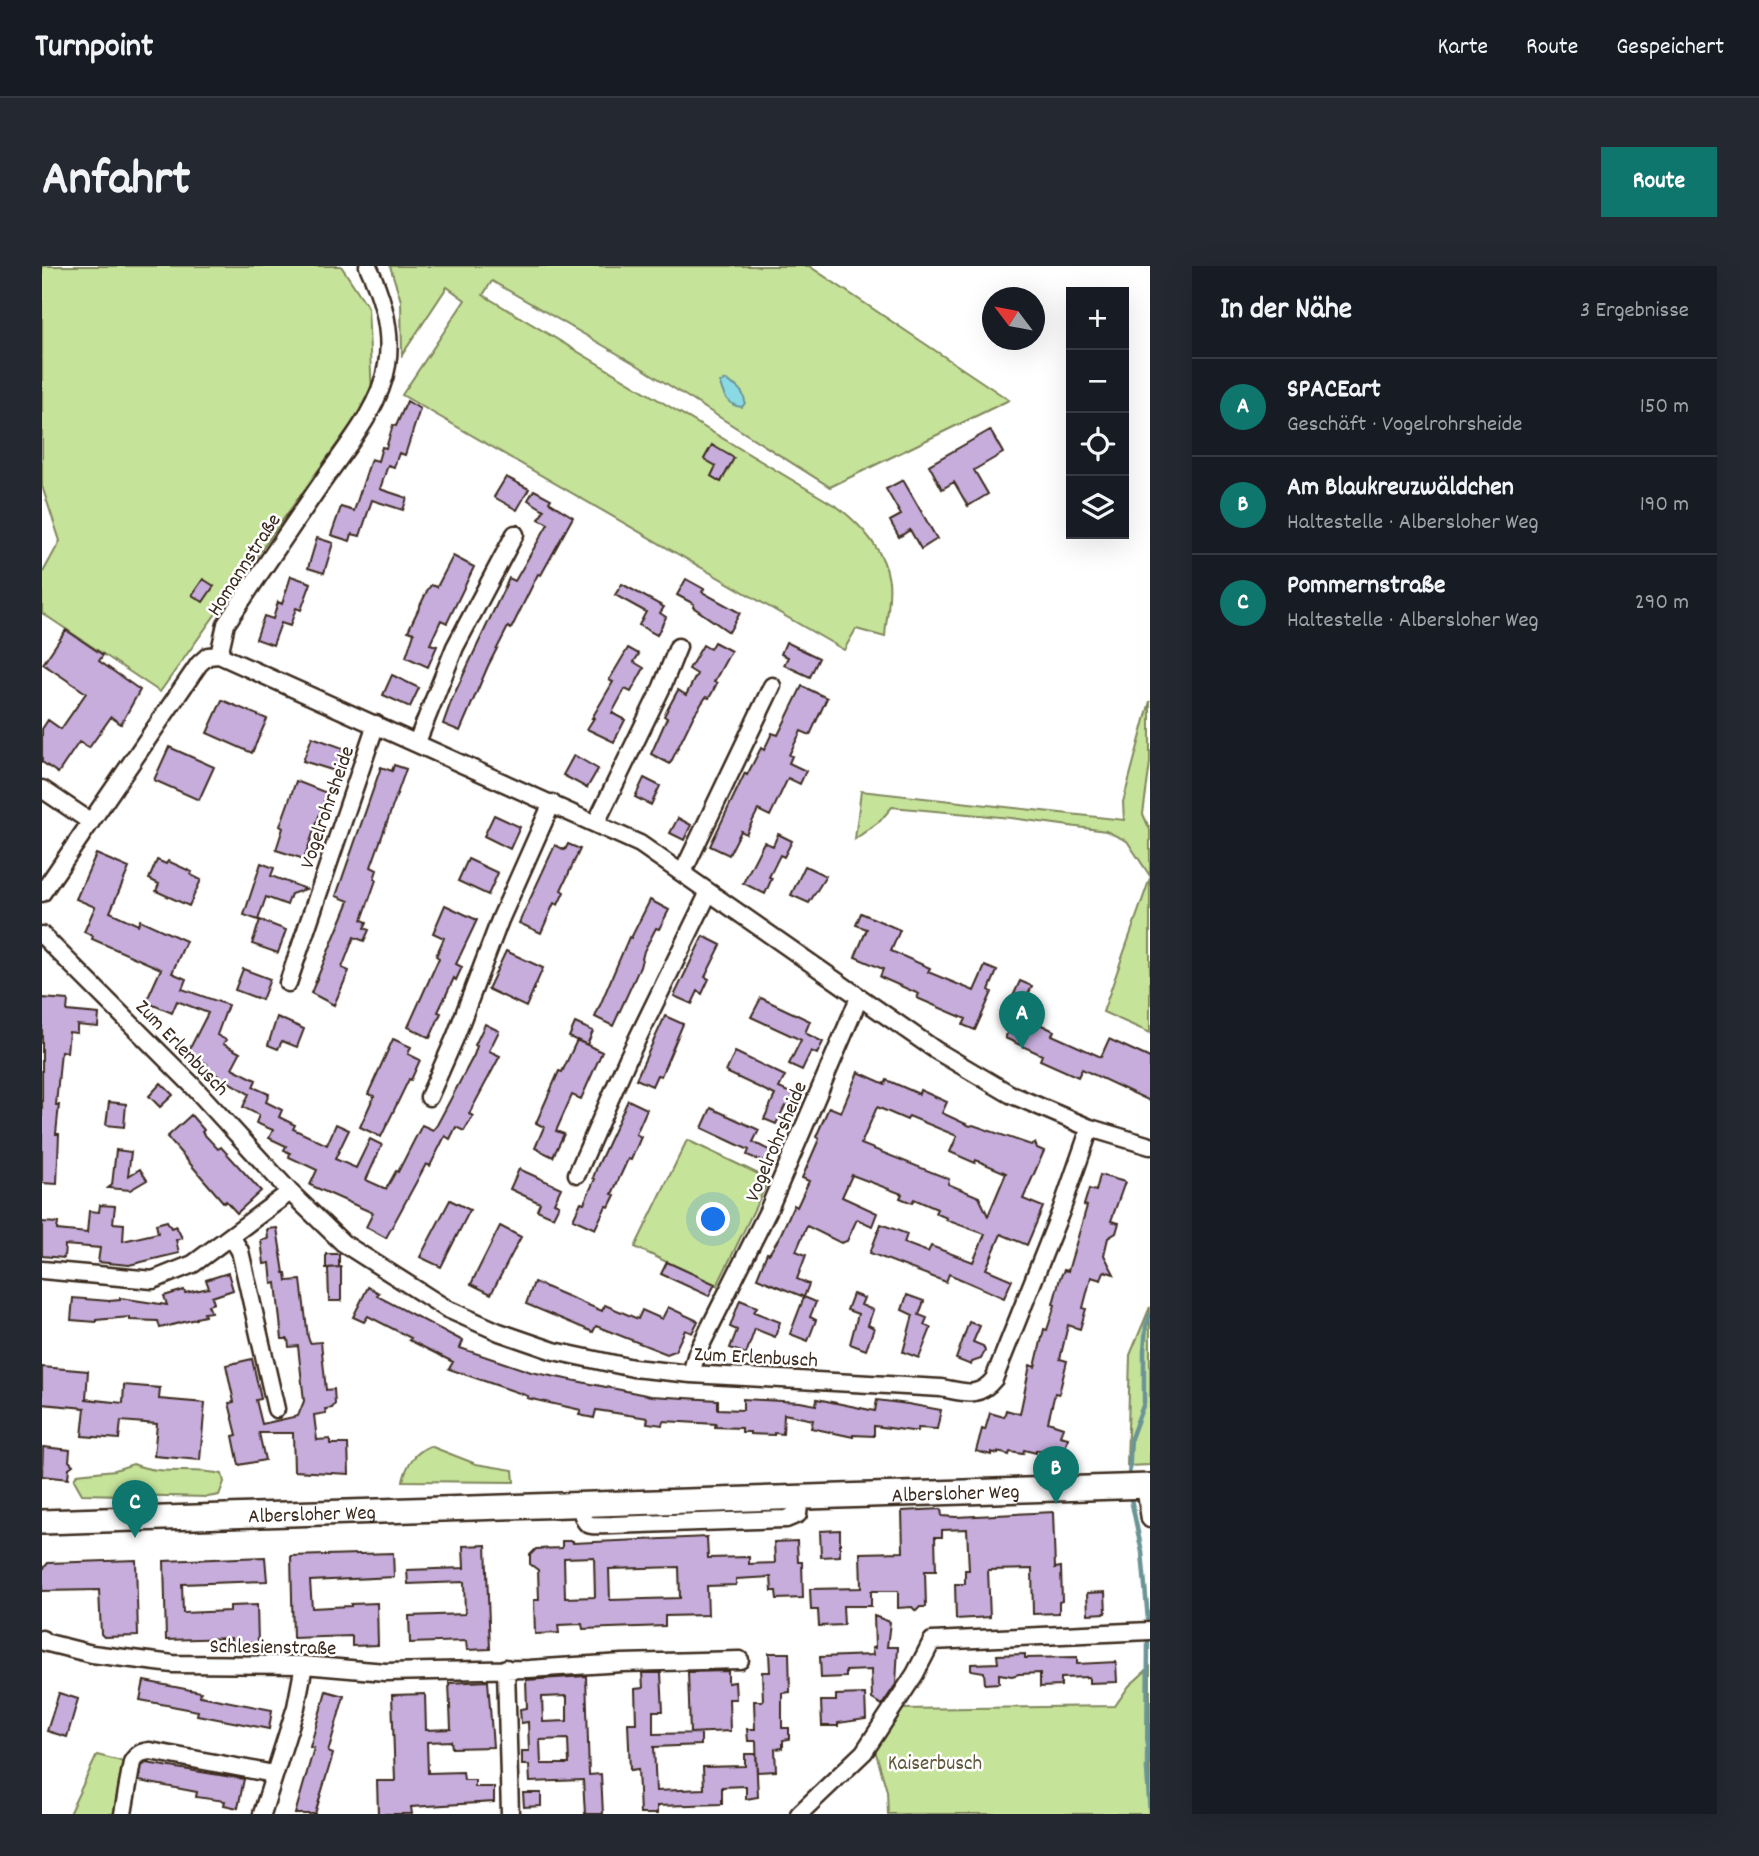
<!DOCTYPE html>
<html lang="de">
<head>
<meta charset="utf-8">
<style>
	:root { --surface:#171b24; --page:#242831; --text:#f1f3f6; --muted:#9ea1a6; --line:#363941; --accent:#0f766e }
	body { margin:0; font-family:Dekko,sans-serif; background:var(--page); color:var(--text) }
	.controls { position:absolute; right:21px; top:21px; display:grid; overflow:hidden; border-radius:0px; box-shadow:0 7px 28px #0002 }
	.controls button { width:63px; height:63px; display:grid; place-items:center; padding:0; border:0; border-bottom:2px solid var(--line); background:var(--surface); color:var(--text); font:35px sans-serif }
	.compass { position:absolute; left:940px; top:21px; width:63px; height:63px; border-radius:50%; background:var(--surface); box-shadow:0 7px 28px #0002; rotate:302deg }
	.you { position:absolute; left:672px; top:954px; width:24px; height:24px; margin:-18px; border:5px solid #fff; border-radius:50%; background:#1a73e8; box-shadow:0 0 0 10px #1a73e833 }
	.badge { display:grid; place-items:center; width:46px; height:46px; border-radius:50%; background:var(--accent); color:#fff; font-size:23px; font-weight:700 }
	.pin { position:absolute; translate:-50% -58px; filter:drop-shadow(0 2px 4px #0008) }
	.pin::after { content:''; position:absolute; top:37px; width:24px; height:21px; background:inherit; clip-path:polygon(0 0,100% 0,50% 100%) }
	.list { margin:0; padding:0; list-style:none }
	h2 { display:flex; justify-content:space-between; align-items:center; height:91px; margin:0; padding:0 28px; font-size:30px }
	h2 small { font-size:23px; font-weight:400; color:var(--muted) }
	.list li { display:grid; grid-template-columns:46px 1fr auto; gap:21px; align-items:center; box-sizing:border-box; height:98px; padding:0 28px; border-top:2px solid var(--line) }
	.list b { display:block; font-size:26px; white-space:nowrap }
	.list p { margin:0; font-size:23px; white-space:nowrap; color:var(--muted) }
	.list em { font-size:23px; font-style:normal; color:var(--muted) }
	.icon { flex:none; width:38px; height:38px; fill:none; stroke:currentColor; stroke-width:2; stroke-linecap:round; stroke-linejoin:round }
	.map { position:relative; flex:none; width:1108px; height:1548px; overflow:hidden; border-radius:0px }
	header { display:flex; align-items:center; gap:42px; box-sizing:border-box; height:98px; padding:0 35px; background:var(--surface); border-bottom:2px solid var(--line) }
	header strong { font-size:33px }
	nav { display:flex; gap:38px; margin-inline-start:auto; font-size:24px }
	.intro { display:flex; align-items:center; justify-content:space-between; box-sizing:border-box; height:168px; padding:0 42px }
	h1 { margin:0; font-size:49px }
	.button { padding:18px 32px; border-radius:0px; background:var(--accent); color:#fff; font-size:24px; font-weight:700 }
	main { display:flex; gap:42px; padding:0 42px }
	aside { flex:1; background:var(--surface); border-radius:0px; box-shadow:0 7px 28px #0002 }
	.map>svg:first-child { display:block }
	.green { fill:#c6e39a; stroke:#80865c; stroke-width:2 }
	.water { fill:#8adae5; stroke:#6a9495; stroke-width:2 }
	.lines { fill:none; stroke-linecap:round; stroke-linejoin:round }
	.stream { stroke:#6a9495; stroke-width:4.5 }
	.building { fill:#c6addc; stroke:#3b2a1e; stroke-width:2; fill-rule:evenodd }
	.minor-casing { stroke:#3b2a1e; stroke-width:21 }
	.secondary-casing { stroke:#3b2a1e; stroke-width:28 }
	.minor { stroke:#fff; stroke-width:16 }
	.secondary { stroke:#fff; stroke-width:23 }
	.labels { text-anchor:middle; stroke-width:5; stroke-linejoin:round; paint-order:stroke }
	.street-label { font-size:21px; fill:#3b2a1e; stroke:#fff }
	.park-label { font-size:21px; fill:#5e583d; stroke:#fff }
</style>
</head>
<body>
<header>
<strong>Turnpoint</strong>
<nav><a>Karte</a><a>Route</a><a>Gespeichert</a></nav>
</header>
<div class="intro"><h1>Anfahrt</h1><a class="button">Route</a></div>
<main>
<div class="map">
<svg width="1108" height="1548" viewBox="0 0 1108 1548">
	<rect width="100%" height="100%" fill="#fff"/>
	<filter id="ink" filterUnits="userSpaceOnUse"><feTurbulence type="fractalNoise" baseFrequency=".0143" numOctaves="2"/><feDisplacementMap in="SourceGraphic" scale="14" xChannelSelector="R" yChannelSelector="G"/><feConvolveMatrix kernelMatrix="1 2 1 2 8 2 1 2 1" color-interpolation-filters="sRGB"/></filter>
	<g filter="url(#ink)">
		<!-- green -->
		<path class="green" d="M0 0H299L326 41 330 129 118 426 0 347V308L18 275 0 220Z
			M348 0H767L967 134 788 221 595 99 450 15 441 29 797 242C819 259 843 285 847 315 849 333 844 353 843 371L814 363 802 384 360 129 423 34 405 21 360 89 359 35Z
			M1108 435V497L1101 548 1108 564V610L1085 575 1064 565 969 552 850 541 838 555 813 573 819 525 1082 554 1081 536Z
			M1108 612V767L1061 746Z
			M645 874 727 913 675 1020 593 981Z
			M1108 1041V1199L1085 1200 1088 1089Z
			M388 1180 434 1198 471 1204 472 1216 361 1215C365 1198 372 1187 388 1180Z
			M91 1198C120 1210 150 1201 180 1208L182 1216 177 1229 166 1231 40 1228 32 1214 35 1208 73 1204Z
			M1108 1401V1548H846L845 1525 833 1484 860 1443 1073 1440 1087 1420Z
			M55 1489 83 1496 74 1548H27Z"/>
		<!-- water -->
		<path class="water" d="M683 114C693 119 703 125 703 137L700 141C686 140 681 129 678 117Z"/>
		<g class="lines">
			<!-- stream -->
			<path class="stream" d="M1087 1213 1089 1172 1102 1137V1085L1104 1060 1108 1049
				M1088 1228 1100 1286 1106 1354
				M1106 1376 1105 1504 1108 1548"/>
		</g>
		<!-- building -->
		<path class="building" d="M365 135 378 143 363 189 357 187 352 201 346 199 338 223 365 232 361 244 330 234 318 270 310 268 308 275 289 269 299 241 312 245 329 193 336 195 340 181 344 182 351 159 354 160Z
			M948 164 961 187 932 204 946 228 926 240 912 216 900 223 887 199Z
			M670 179 692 192 679 216 669 210 674 200 662 193Z
			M464 211 487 223 475 244 452 231Z
			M861 214 895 273 879 283 868 264 857 271 848 255 859 249 844 223Z
			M492 224 509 233 507 236 531 251 499 309 496 308 469 363 466 361 446 400 418 465 401 458 410 433 467 312 473 315 506 258 497 253 502 244 486 234Z
			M275 272 291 277 282 307 266 302Z
			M411 290 432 301 405 357 399 354 388 378 395 380 386 401 364 391 372 367 366 365 385 325 389 319 395 321Z
			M249 310 269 317 259 344 254 342 248 360 239 357 231 379 214 373 222 350 231 353 236 336 240 338Z
			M161 313 172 320 161 336 150 329Z
			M644 313 662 323 660 326 698 347 687 366 651 341 652 338 635 329Z
			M580 318 622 341 618 347 624 351 615 369 597 359 604 346 573 329Z
			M24 364 61 389 57 395 98 424 79 458 69 451 47 482 37 476 16 507 0 496V463L6 454 19 463 44 427 1 398Z
			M672 376 689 385 672 416 675 417 670 427 667 432 664 431 652 449 628 498 609 488 625 452 622 450 636 424 644 429 655 408 647 403 661 379 668 383Z
			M744 376 777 392 768 411 742 399 746 391 739 388Z
			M586 382 597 388 592 396 602 402 589 426 583 423 570 447 583 454 572 476 545 463 552 452H550L571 416 567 414Z
			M350 409 377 422 368 441 341 429Z
			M760 420 785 432 768 469 759 465 747 489 750 490 747 497 764 505 758 518 746 512 728 550 716 544 704 568 699 565 687 589 668 580 703 507 705 509 719 482 722 484 730 467 736 469Z
			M180 434 225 453 210 487 165 467Z
			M270 471 301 482 293 505 261 495Z
			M127 481 172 501 157 534 112 514Z
			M532 489 556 503 545 522 521 509Z
			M352 499 364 503 329 601 335 604 332 613 334 614 320 654 325 656 322 662 327 664 322 675 312 671 300 702 307 705 292 739 269 727 307 635 294 630 339 501 350 505Z
			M602 512 618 520 609 539 593 531Z
			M254 515 285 527 262 593 234 584 241 562 238 560Z
			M452 549 478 561 468 583 442 570Z
			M636 552 649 559 642 574 628 567Z
			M736 568 750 575 742 591 738 589 727 611 730 612 723 628 701 617 722 576 731 580Z
			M526 578 538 583 519 624 522 626 516 639 512 637 499 667 477 657 513 579 523 584Z
			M54 588 87 602 68 646 96 659 98 654 144 675 130 707 144 713 140 723 186 739 175 769 184 774 181 778 198 787 190 802 214 814 211 821 227 828 224 836 240 844 237 851 253 859 251 863 285 879 294 858 307 864 293 893 314 902 328 873 340 879 324 914 344 923 354 905 356 906 380 859 391 864 395 859 432 789 435 780 433 779 443 758 457 765 447 785 458 790 427 848 431 850 422 865 414 861 408 873 403 870 388 900 384 898 344 972 324 961 331 947 268 919 275 904 247 891 248 887 242 884 244 880 227 872 231 864 214 857 217 849 201 841 207 828 163 802 165 798 145 788 166 747 135 735 130 747 104 736 119 703 50 673 51 670 42 666 53 641 34 633Z
			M426 593 456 607 446 629 416 615Z
			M115 594 124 598 126 595 150 606 149 609 159 614 147 640 114 625 117 618 107 613Z
			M219 597 232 602 229 610 264 623 249 628 245 639 224 631 216 654 202 649Z
			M763 600 784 610 767 637 749 629Z
			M608 634 627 644 617 663 614 662 602 685 598 701 571 760 553 751 587 671 589 672Z
			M403 639 435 654 414 698 420 701 414 714 412 712 396 746 399 747 388 772 366 761 397 692 394 690 402 672 391 667Z
			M819 647 858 664 849 685 888 702 886 706 932 725 943 700 955 705 947 724 950 726 933 764 921 759 924 753 875 732 877 728 838 711 841 703 813 691 825 663 814 659Z
			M218 654 244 664 236 687 210 678Z
			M661 670 679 679 663 711 667 713 660 728 656 725 650 738 632 730Z
			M464 685 501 702 484 741 446 723Z
			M201 703 228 713 220 734 193 724Z
			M978 715 990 720 978 746 966 741Z
			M0 732 26 734 25 745 57 748 56 761 35 759V767L27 766 25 786 19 785 14 839H17L14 868H17L15 918 0 917Z
			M719 732 768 755 763 767 781 776 775 788 769 785 760 804 747 798 759 774 709 751Z
			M975 747 1012 765 1010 769 1059 791 1067 773 1108 792V835L1040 803 1036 811 998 794 1000 789 963 772Z
			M623 750 641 758 619 810 615 809 610 820 594 813Z
			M235 751 262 763 255 781 240 775 236 783 226 779Z
			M533 757 551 765 545 779 527 771Z
			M351 773 369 781 366 788 378 794 369 814 367 813 339 871 318 861 332 830 326 828Z
			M535 774 560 786 539 833 530 829 514 865 522 868 511 891 493 882 502 861 494 857 517 805 520 806Z
			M693 786 743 810 737 822 755 830 749 843 743 840 734 858 722 853 733 829 684 806Z
			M816 806 843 818 845 814 877 828 878 824 905 836 900 847 928 860 931 859 989 879 993 877 995 882 1002 885 981 933 1001 941 985 979 959 968 944 1003 970 1014 962 1032 907 1008 904 1016 828 987 839 958 865 968 862 977 886 986 889 980 931 996 943 968 904 954 905 952 893 947 895 943 872 933 870 937 858 932 860 928 810 909 800 931 835 947 830 960 815 953 805 975 799 977 765 960 754 985 764 989 755 1013 767 1018 762 1031 715 1012 725 987 727 988 737 972 752 939 755 941 767 915 760 912 777 873 774 871 787 841 799 846ZM835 841 865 854 867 850 915 870 908 886 933 897 934 894 964 907 946 950 937 931 906 918 907 913 819 878Z
			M119 817 131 829 118 841 107 830Z
			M586 834 605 843 594 868 599 871 589 894 586 893 570 928 573 929 567 941 564 940 553 963 531 953 539 936 542 937 553 913 551 912 555 901Z
			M67 836 84 838 82 861 64 859Z
			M669 842 717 864 711 876 729 885 724 897 705 889 707 884 660 862Z
			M149 849 162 864 160 866 176 883 179 881 219 925 195 947 184 935 182 937 125 871Z
			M74 884 89 886 86 910 98 903 105 914 88 924 66 922 70 919Z
			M477 903 519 922 512 937 517 939 511 951 495 944 498 937 468 923Z
			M1058 909 1083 916 1069 955 1077 957 1074 967 1066 972 1062 989 1072 1008 1062 1005 1059 1014 1049 1011 1041 1042 1044 1043 1038 1063 1026 1059 1018 1093 1025 1095 1017 1128 1013 1127 1006 1156 1021 1161 1018 1170 1026 1172 1022 1186 1005 1183 1004 1187 994 1184V1187L982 1184 981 1188 968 1186 967 1189 956 1186V1188L949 1186V1189L934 1185 940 1163 943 1164 948 1147 962 1151 964 1144 978 1148 988 1099 993 1101 1002 1063 1005 1064 1013 1039 1011 1038 1018 1012 1022 1004 1026 1005 1045 940 1042 939 1047 923 1054 925Z
			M408 934 428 944 399 1001 378 991Z
			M58 939 73 940 71 957 82 958 81 975 116 967 114 958 125 955 129 962 134 960 140 972 134 974 137 987 87 999 56 996 58 982 23 979 22 992 0 990V956L16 957 15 964 45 967 47 945 57 946Z
			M458 960 479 971 449 1028 429 1018Z
			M235 962 242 1007H244L245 1015 259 1014 266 1071 268 1077 279 1076 284 1124 292 1123 293 1138 290 1142 283 1143 284 1147 272 1149 275 1174 288 1173V1178H306L307 1208 252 1205 251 1167H217L223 1194 197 1199 191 1170 195 1169 187 1137 192 1136 184 1099 210 1093 219 1133 214 1134 220 1158 256 1150 262 1135 256 1080 247 1081 246 1073H240L234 1017 230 1018 228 997 222 998 219 974 226 973 225 963Z
			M284 988H297V1001L284 1002Z
			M625 996 673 1018 667 1030 619 1008Z
			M299 1001V1035H287L286 1002Z
			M186 1007 191 1024 170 1031 172 1037 166 1039 169 1046 162 1047 163 1050 154 1052V1053L118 1062 116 1055 88 1054V1051L54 1054V1056L29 1054 31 1032 67 1035 78 1034V1032L125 1039 122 1030 142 1024 143 1027 167 1022 164 1014Z
			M492 1016 560 1045 563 1039 596 1053 600 1044 620 1053 626 1041 656 1055 650 1067 643 1064 633 1085 625 1088 554 1060 551 1066 484 1038Z
			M326 1021 337 1027 335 1030 421 1075 418 1082 489 1106 609 1130 676 1134V1143L701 1144V1133L758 1136 774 1139 775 1133 833 1145 835 1134 866 1138 899 1144 895 1163 876 1162 875 1165H870L832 1160V1170L811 1169V1171L769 1162 771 1154 742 1148 741 1168 732 1167V1169L708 1168V1166H700V1162L673 1161 674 1158 621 1155 620 1159 605 1157 606 1152 554 1144 552 1152 537 1149 539 1144 485 1132 486 1130 407 1103 411 1096 367 1074 369 1072 326 1050 322 1056 311 1051Z
			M811 1028 822 1032 819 1039 831 1044 826 1059 832 1062 824 1084 808 1078 816 1048 805 1044Z
			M865 1029 882 1035 877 1049 885 1052 882 1059 889 1062 877 1092 861 1086 871 1049 860 1044Z
			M762 1031 774 1036 768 1051 774 1054 766 1075 748 1068Z
			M698 1034 715 1041 712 1046 738 1056 733 1071 713 1063 704 1088 688 1082 695 1064 688 1061Z
			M927 1056 938 1060 931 1076 941 1080 943 1085 939 1093 930 1096 929 1099 914 1093Z
			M0 1101 46 1105 44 1133 81 1137 82 1119 118 1122 117 1133 163 1137 158 1194 112 1190 115 1158 79 1155 77 1173 40 1170 43 1142 0 1138Z
			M1 1181 28 1184 27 1195 31 1199 27 1202 26 1213 0 1210Z
			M899 1243 900 1250 914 1251 1011 1246 1013 1302 1019 1301 1020 1335 1017 1336V1347L991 1348 990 1303 946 1304 948 1351 914 1353 913 1318H923V1304H927L925 1263 900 1264V1271H893L894 1305H883L884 1341H878L874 1345 870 1341 856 1342V1325H829V1340H801L802 1359 777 1360 776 1344H769L768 1323 819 1322 818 1287 861 1286 860 1245Z
			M798 1264V1290L779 1291 778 1265Z
			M665 1271 666 1292 707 1291V1298L733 1297 732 1276 755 1275 756 1296H760L761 1332 735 1333 734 1325H730L729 1311 694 1313V1319L665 1320 666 1349 623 1350V1360L541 1363 540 1358 516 1359 517 1367 493 1368 492 1334H497L496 1304 488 1298V1289L494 1283 520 1282V1275H531V1277ZM552 1291 553 1331 523 1332 522 1292ZM637 1301 638 1332 568 1334 567 1303Z
			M444 1279 448 1383 425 1384 424 1375 368 1377 367 1350 423 1348 422 1316 366 1318 365 1304 422 1302 421 1280Z
			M351 1287 352 1311 268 1315 270 1342 309 1340V1338L335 1337 336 1379 310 1380V1370L251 1372 249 1290Z
			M223 1291 225 1315 140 1318 141 1347 188 1345V1340L215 1339 216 1377H189V1372L124 1374 122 1295Z
			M94 1294 96 1370 62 1371 59 1368 57 1324 0 1325V1304L6 1297Z
			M1063 1326 1064 1347 1046 1348 1045 1327Z
			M832 1350 848 1356 845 1381H856L854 1418 840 1439 830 1433 829 1404 804 1405V1411L779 1412 778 1391 831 1389 830 1382H833Z
			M727 1387H747L748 1426 740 1427V1462H747V1473L741 1474V1482L733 1483 734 1505 715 1506 714 1475H706L705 1463H713L712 1435H721L720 1406H728Z
			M983 1388V1392L1035 1391V1398L1074 1396 1075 1416 1047 1417V1411L1019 1412V1420L998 1421V1407L977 1408 970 1410 957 1408V1417L943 1418 942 1406 929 1404V1398L956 1397 955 1389Z
			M686 1405V1417L693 1416 694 1433H687L688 1465 648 1467 646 1406Z
			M600 1407H619L621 1445H611V1468L659 1467V1479L612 1481 614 1525 662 1523 661 1501 703 1500V1488H714L716 1531 704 1533V1520L680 1521V1538L615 1540V1548H598L596 1503 588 1504 586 1457H594L593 1423 601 1422Z
			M544 1410 547 1509 559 1508 561 1548H543L541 1514 488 1516 487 1499H480V1485H487L486 1456 479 1457 478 1443 485 1442 484 1414ZM525 1430V1455L501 1456 500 1431ZM526 1473 527 1498H499L498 1474Z
			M102 1415 159 1426 158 1430 230 1444 227 1463 155 1449 156 1445 98 1434Z
			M446 1415 451 1481 410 1482 409 1475 385 1476 386 1507 421 1506 422 1514H433V1521H452V1536L369 1541 370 1548H336L335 1515H353L350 1429 383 1428 384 1464 409 1463 407 1417Z
			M284 1425 302 1430 286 1486 291 1488 273 1548H253L272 1482 268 1481Z
			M17 1427 36 1433 25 1471 5 1465Z
			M823 1428 824 1453 796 1457V1460H780L779 1435H794V1429Z
			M104 1497 202 1513 196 1542 182 1539 183 1535 154 1531 155 1526 97 1515 100 1500Z
			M481 1527H499V1540L482 1541Z"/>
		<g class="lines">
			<defs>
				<path id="minor" d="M177 389 184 358C216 310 248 263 281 215 305 180 338 142 345 99 351 64 340 30 326 0
					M375 476 413 381 473 268
					M0 523 49 556
					M554 557 620 421 636 381
					M641 606 730 420
					M0 627 157 398 166 390 177 389 598 578 895 785 968 828 1048 862 1108 880
					M0 669 149 818 248 926 301 977 405 1043 457 1066 512 1085 591 1102 649 1108 899 1122C922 1126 936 1133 952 1113L1019 945 1048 862
					M246 717 334 458
					M387 831 413 772 458 654 510 537
					M535 908 586 792 667 626
					M189 970 198 985 234 1143
					M0 1004 111 1014 151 998 248 926
					M649 1108 655 1087 726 945 817 732
					M1103 1220 1108 1253
					M539 1238C541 1264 548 1259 570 1259L744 1253 756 1248 758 1231
					M0 1373 2 1376 50 1388 131 1398 262 1399 343 1406 487 1403 580 1397 698 1394
					M464 1402 468 1548
					M81 1548 90 1496C95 1488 99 1486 108 1485L232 1508
					M220 1548 254 1441 262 1399
					M757 1548 822 1486 873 1408 890 1375 1108 1365"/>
				<g id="secondary">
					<path id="s1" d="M0 1256 1108 1220"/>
				</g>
			</defs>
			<!-- minor casing -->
			<use href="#minor" class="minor-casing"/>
			<!-- secondary casing -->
			<use href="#secondary" class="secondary-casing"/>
			<!-- minor -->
			<use href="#minor" class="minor"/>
			<!-- secondary -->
			<use href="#secondary" class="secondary"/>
		</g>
	</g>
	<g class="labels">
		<!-- street labels -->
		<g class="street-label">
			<text transform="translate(201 298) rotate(-57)" y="7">Homannstraße</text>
			<text transform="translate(284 541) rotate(-71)" y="7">Vogelrohrsheide</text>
			<text transform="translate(141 781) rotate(46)" y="7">Zum Erlenbusch</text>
			<text transform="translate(733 875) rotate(-67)" y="7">Vogelrohrsheide</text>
			<text transform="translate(714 1090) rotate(3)" y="7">Zum Erlenbusch</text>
			<text dy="7" stroke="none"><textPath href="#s1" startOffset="914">Albersloher Weg</textPath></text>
			<text dy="7" stroke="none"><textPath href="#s1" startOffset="270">Albersloher Weg</textPath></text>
			<text transform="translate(231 1380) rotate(1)" y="7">Schlesienstraße</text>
		</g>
		<!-- park labels -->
		<g class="park-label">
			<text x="893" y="1503">Kaiserbusch</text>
		</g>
	</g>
</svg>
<div class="controls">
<button>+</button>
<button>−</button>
<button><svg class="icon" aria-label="locate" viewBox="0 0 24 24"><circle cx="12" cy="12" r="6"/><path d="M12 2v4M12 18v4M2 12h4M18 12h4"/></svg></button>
<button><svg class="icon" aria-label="layers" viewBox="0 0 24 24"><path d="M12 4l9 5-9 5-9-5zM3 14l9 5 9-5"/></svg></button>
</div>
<svg class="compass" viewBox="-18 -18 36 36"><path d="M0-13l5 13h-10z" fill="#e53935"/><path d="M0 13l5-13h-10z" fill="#9ea1a6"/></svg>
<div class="you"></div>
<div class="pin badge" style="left:980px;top:783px">A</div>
<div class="pin badge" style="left:1014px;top:1238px">B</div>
<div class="pin badge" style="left:93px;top:1272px">C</div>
</div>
<aside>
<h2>In der Nähe<small>3 Ergebnisse</small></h2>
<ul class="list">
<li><span class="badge">A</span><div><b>SPACEart</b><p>Geschäft · Vogelrohrsheide</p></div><em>150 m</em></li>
<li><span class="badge">B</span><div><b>Am Blaukreuzwäldchen</b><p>Haltestelle · Albersloher Weg</p></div><em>190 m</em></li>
<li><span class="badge">C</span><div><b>Pommernstraße</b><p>Haltestelle · Albersloher Weg</p></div><em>290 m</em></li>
</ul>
</aside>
</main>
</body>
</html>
